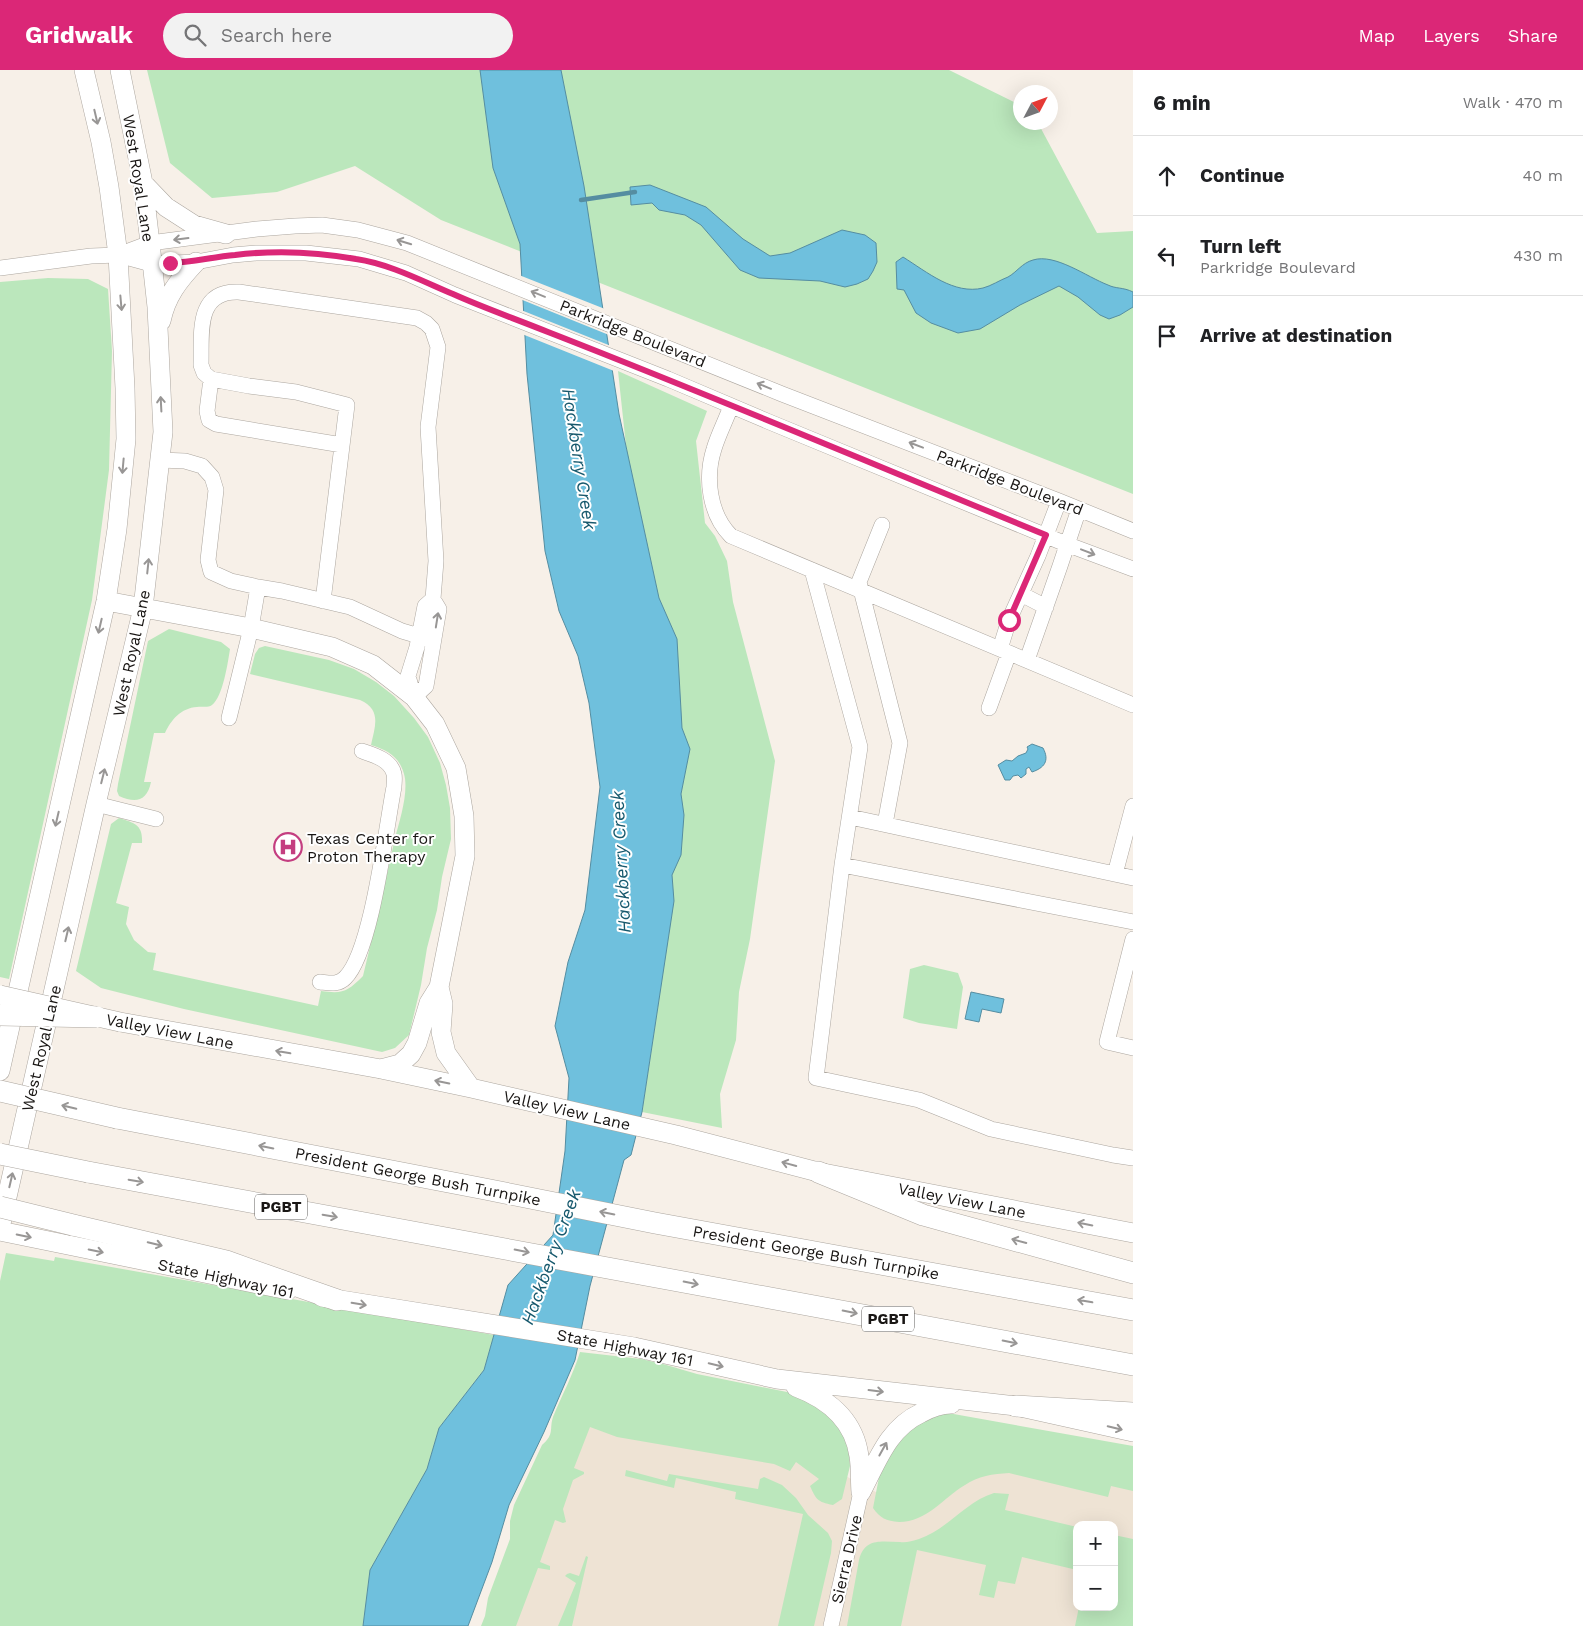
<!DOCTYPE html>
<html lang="en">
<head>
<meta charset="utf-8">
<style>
	:root { --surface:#fff; --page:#f2f2f2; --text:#202124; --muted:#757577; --line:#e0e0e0; --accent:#db2777 }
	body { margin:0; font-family:"Work Sans",sans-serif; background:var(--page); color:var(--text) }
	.controls { position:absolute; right:15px; bottom:15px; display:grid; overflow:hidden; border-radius:10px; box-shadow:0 5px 20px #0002 }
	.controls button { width:45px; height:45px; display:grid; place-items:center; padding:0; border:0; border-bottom:1px solid var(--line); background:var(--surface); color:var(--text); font:25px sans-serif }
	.compass { position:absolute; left:1013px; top:15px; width:45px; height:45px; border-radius:50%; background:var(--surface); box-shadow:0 5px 20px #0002; rotate:49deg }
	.stop { position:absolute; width:15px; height:15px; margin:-11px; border:4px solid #db2777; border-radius:50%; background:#fff }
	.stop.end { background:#db2777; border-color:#fff; box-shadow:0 1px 5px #0008 }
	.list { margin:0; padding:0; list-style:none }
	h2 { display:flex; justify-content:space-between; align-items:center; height:65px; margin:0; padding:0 20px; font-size:21px }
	h2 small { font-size:16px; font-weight:400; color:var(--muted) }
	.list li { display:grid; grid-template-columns:32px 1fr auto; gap:15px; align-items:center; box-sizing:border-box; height:80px; padding:0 20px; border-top:1px solid var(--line) }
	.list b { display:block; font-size:19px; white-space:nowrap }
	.list p { margin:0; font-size:16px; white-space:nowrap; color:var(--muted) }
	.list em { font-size:16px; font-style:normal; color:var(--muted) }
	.icon { flex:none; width:28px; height:28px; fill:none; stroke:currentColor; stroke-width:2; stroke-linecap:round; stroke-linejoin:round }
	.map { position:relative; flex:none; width:1133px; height:1556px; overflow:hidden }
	header { display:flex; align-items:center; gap:30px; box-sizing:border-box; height:70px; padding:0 25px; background:var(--accent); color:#fff }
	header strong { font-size:24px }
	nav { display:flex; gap:28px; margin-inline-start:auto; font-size:18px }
	.search { width:350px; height:45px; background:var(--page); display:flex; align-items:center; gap:12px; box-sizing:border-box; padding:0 18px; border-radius:28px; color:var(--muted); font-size:19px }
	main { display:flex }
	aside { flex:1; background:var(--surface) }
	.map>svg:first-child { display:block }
	.built { fill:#eee3d4; fill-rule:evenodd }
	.green { fill:#bbe7bc }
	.water { fill:#6fc0dd; stroke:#558da1 }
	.pier { fill:#f7f0e8 }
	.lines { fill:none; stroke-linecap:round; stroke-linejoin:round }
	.stream { stroke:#558da1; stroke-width:4.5 }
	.minor-casing { stroke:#aca69f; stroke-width:16 }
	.major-casing { stroke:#aca69f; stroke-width:20 }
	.highway-casing { stroke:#aca69f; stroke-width:22 }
	.minor { stroke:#fff; stroke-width:15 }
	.major { stroke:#fff; stroke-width:19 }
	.highway { stroke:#fff; stroke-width:21 }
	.major-bridge-casing { stroke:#aca69f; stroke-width:20; stroke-linecap:butt }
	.highway-bridge-casing { stroke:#aca69f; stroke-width:22; stroke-linecap:butt }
	.major-bridge { stroke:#fff; stroke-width:19 }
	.highway-bridge { stroke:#fff; stroke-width:21 }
	.oneway { stroke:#989695 }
	.route { stroke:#db2777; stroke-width:6 }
	.labels { text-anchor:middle; stroke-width:4; stroke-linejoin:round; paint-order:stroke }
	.shield { fill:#fff; stroke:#5e5c5a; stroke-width:1 }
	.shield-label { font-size:15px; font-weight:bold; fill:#191614 }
	.street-label { font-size:16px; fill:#191614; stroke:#fff }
	.poi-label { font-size:16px; fill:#191614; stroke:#fff; text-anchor:start }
	.water-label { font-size:18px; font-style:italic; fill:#17596d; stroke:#fff }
</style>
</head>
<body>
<header>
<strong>Gridwalk</strong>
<div class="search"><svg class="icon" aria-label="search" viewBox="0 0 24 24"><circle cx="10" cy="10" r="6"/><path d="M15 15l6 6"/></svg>Search here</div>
<nav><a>Map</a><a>Layers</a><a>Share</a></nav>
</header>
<main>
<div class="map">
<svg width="1133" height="1556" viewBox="0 0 1133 1556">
	<rect width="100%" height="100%" fill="#f7f0e8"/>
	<!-- built -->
	<path class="built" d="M585 1329 825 1395 904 1437 1019 1390 1133 1415V1556H502ZM1077 1455H1114V1537H1077Z"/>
	<!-- green -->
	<path class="green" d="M147 0H949L1020 35 1021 52 1038 53 1097 163 1133 161V424L441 150 355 96 277 122 212 128 170 93Z
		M48 208 88 209 108 219 112 281 109 400 92 530 9 909 0 907V212Z
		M618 301 707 341 696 371 705 453 715 466 727 491 733 532 775 691 750 869 739 922 736 970 720 1024 722 1058 642 1042 658 936 672 805Z
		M169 559 221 572 230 579C228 592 223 627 212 635 208 638 202 636 197 637 181 638 171 650 165 663H154L144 712H151C147 732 135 733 119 726L117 721 118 714 148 571Z
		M265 576 329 590 354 599 376 612 394 626 414 648 428 667 440 693 446 715 450 738 451 769 442 807 437 840 427 878 421 915 409 965 395 978 382 982 184 939 101 918 76 901 111 754 119 748C135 753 143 755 142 773H132L116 833 129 837 126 854 134 870 148 882 156 883 153 900 318 936 321 921C343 924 347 922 363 906 374 860 385 814 395 768 400 750 409 721 404 704 399 686 387 680 371 675 375 656 382 640 360 630L250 604 255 584 259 578Z
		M924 895 958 903 963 917 957 959 919 953 903 948 910 899Z
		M6 1183 54 1191 55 1187 494 1265 484 1300 439 1358 427 1399 370 1500 363 1556H0V1211Z
		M580 1282 641 1289 663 1294 697 1304 797 1324 840 1350 849 1382 850 1396 842 1429 833 1435C817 1432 816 1429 810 1416L819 1409 796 1392 790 1401 774 1394 617 1367 590 1357 574 1398 584 1402V1404L573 1410 563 1439 566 1452 563 1453 555 1450 540 1492 550 1496V1500L538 1498 516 1556H481L485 1546 488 1528 510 1469V1451L514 1435 542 1375C555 1364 549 1359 553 1347 562 1325 573 1305 580 1282Z
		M948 1343 1133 1376V1421L1111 1416 1108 1427 1009 1403C993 1404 978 1406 965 1415 943 1428 927 1452 899 1452 886 1451 880 1448 873 1438L882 1392 913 1351Z
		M626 1400 667 1411 669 1404 758 1419 760 1409 764 1407 782 1415 796 1428 808 1445 828 1463 832 1471 831 1483 814 1556H778L803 1444 735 1429 736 1422 676 1408 674 1418 625 1406Z
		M994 1423 1009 1424 1005 1440 1077 1457V1500L1022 1487 1015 1514 998 1511 994 1528 979 1525 986 1495 917 1480 901 1556H847L859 1490C865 1467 882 1472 900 1472 906 1473 912 1471 919 1469 948 1459 965 1432 994 1423Z
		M1114 1465 1133 1469V1556H1075L1079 1537H1114Z
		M586 1486 588 1487 572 1556H558L576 1513 565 1506 567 1504 570 1503 579 1506Z"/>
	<!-- water -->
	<path class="water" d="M480 0H561L584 116 619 344 659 528 677 569 682 658 690 679 681 724 684 745 681 785 672 805 674 831 642 1042 631 1085 624 1090 590 1216 575 1290 544 1362 509 1435 492 1492 468 1556H363L370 1500 427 1399 439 1358 484 1300 508 1215 553 1165 565 1081 569 1008 555 956 568 892 585 840 600 717 589 633 578 586 559 541 545 481 527 304 520 174 493 98Z
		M650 115 706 137 743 169 770 186 790 183 842 160 865 165 876 173 877 192 873 201 868 209 857 214 845 217 820 211 759 208 740 200 701 155 685 145 659 140 652 133 631 135 630 117Z
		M903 187C927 202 954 225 983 218 991 216 1000 210 1008 207 1017 202 1022 193 1033 190 1055 183 1087 207 1108 215 1116 219 1123 217 1133 222V237L1120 245 1109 249 1100 245 1078 227 1059 216 1020 235 980 259 958 263 931 253 916 243 904 220 897 219 896 192Z
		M1032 674 1043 678C1050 691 1044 698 1032 702L1029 697 1026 699V704L1021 708 1018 705 1013 706 1010 710H1005L998 695 1006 690 1012 691 1018 686 1026 683 1028 679 1027 677Z
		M971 922 1004 929 1001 943 982 939 979 952 965 949Z"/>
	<!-- pier -->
	<path class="pier" d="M519 205 605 239 609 265 520 229Z
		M521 240 611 276 614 301 522 264Z"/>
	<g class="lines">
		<!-- stream -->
		<path class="stream" d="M581 130 635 122"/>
		<defs>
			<path id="minor" d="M118 185 151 194 196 192 233 185 256 183H306L359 189 406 203 455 225 668 309 767 351 1066 474 1133 499
				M0 198 91 186 118 185 150 173 257 159 295 156 322 155 358 160 407 173 782 324 1059 431 1133 461
				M211 309 207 341 209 350 216 354 342 375
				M731 336C726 350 718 365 714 379 705 407 709 444 731 466L1133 635
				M160 390 185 391 202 396 212 407 216 420 208 490 211 502 231 511 258 517
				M882 455 859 512 900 673 885 754
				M812 500 860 677 842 795 816 1008 919 1030 991 1059 1113 1085 1133 1088
				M1021 524 1046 537
				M323 531 347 335 296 322 249 316 211 309 204 303 201 295C202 264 195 220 239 222L417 248 426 253 432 259 438 277 428 357 436 491 433 529 439 539 426 616 414 627 408 606 417 577 425 536 433 529
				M1000 579 1009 550 1038 486 1059 431
				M1027 590 1060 496 1079 439
				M989 638 1009 583
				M229 648 251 558 258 517 282 521 350 537 402 561 429 569
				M96 734 156 749
				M850 747 1133 808
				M842 795 1133 852
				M1115 804 1133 736
				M1133 869 1107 972 1133 978
				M320 912C330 913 338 915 345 908 372 882 386 757 394 717 394 713 395 708 394 704 391 690 374 685 362 681
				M831 1556 861 1422"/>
			<path id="major" d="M143 113 166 137 194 155 226 164
				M161 251C166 226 179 210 196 192
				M106 531 251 558 332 577 373 595 414 627 435 654 456 698 464 746 465 786 439 917 429 933 417 973 411 984 400 994 381 999
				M439 917 443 934 441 962 446 983 471 1018
				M120 952 381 999 471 1018 676 1065 818 1102 1133 1163
				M0 1001 106 531 117 459 126 369 125 318 118 185 109 117 101 72 84 0
				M0 1158 96 734 143 538 163 362 157 237 150 173 143 113 120 0
				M0 1161 288 1220
				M322 1227 634 1277 777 1309 1016 1336 1133 1362
				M796 1317C828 1329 854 1350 859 1386 861 1398 860 1410 861 1422
				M861 1422C877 1392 888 1358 921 1343 930 1338 941 1334 951 1334"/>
			<path id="highway" d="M117 1048 485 1119 655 1153 1133 1240
				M88 1102 1133 1295
				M818 1102 923 1145 1133 1203
				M73 1155 226 1191 337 1230
				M1016 1336 1133 1343"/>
		</defs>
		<!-- minor casing -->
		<use href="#minor" class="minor-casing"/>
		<!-- major casing -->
		<use href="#major" class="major-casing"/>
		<!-- highway casing -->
		<use href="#highway" class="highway-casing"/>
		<!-- minor -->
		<use href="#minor" class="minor"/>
		<!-- major -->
		<use href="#major" class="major"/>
		<!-- highway -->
		<use href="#highway" class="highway"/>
		<defs>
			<path id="major-bridge" d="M0 925 120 952"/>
			<path id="highway-bridge" d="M0 945 97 947
				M0 1021 117 1048
				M0 1084 88 1102
				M0 1137 73 1155"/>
		</defs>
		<!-- major-bridge casing -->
		<use href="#major-bridge" class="major-bridge-casing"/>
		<!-- highway-bridge casing -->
		<use href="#highway-bridge" class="highway-bridge-casing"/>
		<!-- major-bridge -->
		<use href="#major-bridge" class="major-bridge"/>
		<!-- highway-bridge -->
		<use href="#highway-bridge" class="highway-bridge"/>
	</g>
	<!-- one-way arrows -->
	<defs><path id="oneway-shaft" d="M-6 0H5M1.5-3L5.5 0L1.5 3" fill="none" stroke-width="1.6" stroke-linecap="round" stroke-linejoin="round" transform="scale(1.25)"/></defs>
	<g class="oneway">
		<use href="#oneway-shaft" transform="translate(96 47) rotate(77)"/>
		<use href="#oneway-shaft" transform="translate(181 169) rotate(173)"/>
		<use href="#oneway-shaft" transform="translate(404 172) rotate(-163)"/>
		<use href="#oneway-shaft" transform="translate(538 224) rotate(-158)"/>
		<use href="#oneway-shaft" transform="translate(121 233) rotate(85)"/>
		<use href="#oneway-shaft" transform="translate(764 316) rotate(-158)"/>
		<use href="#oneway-shaft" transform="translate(161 334) rotate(-93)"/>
		<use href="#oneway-shaft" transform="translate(916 375) rotate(-159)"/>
		<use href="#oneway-shaft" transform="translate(123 396) rotate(95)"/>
		<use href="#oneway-shaft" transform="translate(1088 482) rotate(21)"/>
		<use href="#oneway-shaft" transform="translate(148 496) rotate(-84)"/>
		<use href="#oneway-shaft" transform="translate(437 550) rotate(-81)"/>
		<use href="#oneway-shaft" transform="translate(100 556) rotate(103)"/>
		<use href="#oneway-shaft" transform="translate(103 706) rotate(-76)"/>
		<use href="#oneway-shaft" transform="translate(57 749) rotate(103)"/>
		<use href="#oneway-shaft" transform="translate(67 864) rotate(-77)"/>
		<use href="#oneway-shaft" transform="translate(283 982) rotate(-170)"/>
		<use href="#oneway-shaft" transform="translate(442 1012) rotate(-168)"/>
		<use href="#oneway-shaft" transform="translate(69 1037) rotate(-167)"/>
		<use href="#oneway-shaft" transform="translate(266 1077) rotate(-169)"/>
		<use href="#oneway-shaft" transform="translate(789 1094) rotate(-165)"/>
		<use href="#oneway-shaft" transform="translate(11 1110) rotate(-77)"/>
		<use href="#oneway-shaft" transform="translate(136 1111) rotate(10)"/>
		<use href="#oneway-shaft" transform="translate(607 1143) rotate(-169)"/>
		<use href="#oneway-shaft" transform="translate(330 1146) rotate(10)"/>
		<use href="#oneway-shaft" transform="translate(1085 1154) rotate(-169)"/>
		<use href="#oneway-shaft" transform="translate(24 1166) rotate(12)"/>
		<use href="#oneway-shaft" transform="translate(1019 1171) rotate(-165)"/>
		<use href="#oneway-shaft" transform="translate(155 1174) rotate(13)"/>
		<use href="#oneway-shaft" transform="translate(96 1181) rotate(12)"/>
		<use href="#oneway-shaft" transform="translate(522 1181) rotate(11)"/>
		<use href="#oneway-shaft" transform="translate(691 1213) rotate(11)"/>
		<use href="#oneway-shaft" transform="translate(1085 1231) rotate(-170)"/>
		<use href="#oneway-shaft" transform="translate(359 1234) rotate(9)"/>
		<use href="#oneway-shaft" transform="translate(850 1242) rotate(11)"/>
		<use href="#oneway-shaft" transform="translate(1010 1272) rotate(11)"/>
		<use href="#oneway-shaft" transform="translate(716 1295) rotate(13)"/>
		<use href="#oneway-shaft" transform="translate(876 1321) rotate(7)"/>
		<use href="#oneway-shaft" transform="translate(1115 1358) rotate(13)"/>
		<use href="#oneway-shaft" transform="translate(883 1379) rotate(-61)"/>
	</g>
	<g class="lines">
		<!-- route -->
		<path class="route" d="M170 193C192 192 213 187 235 185 275 180 317 182 356 189 390 194 422 211 453 224 484 238 516 249 548 262 715 327 880 397 1046 465L1009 550"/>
	</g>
	<!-- icons -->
	<defs>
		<symbol id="hospital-ring" viewBox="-11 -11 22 22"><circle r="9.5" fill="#fff" stroke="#c43e80" stroke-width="1.5"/><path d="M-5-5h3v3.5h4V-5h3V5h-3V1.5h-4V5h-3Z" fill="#c43e80"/></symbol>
	</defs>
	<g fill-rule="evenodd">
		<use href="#hospital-ring" x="272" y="761" width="32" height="32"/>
	</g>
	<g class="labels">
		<!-- shield labels -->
		<g class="shield">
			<rect x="255" y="1124.5" width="52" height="25" rx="4"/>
			<rect x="862" y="1236.5" width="52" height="25" rx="4"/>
		</g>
		<g class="shield-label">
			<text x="281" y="1142">PGBT</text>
			<text x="888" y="1254">PGBT</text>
		</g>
		<!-- street labels -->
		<g class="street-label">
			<text transform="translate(139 108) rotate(81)" y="6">West Royal Lane</text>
			<text transform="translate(633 263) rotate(22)" y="6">Parkridge Boulevard</text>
			<text transform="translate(1010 412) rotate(21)" y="6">Parkridge Boulevard</text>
			<text transform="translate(131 583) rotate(-78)" y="6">West Royal Lane</text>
			<text transform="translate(170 961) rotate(11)" y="6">Valley View Lane</text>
			<text transform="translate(41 978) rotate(-77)" y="6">West Royal Lane</text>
			<text transform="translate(567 1040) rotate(13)" y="6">Valley View Lane</text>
			<text transform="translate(418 1106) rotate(11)" y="6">President George Bush Turnpike</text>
			<text transform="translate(962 1130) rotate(11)" y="6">Valley View Lane</text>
			<text transform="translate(816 1182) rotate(10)" y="6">President George Bush Turnpike</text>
			<text transform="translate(226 1208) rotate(12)" y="6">State Highway 161</text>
			<text transform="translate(625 1277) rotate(11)" y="6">State Highway 161</text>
			<text transform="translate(846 1489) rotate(-77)" y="6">Sierra Drive</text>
		</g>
		<!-- poi labels -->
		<g class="poi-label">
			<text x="307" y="774">Texas Center for<tspan x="307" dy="18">Proton Therapy</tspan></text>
		</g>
		<!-- water labels -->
		<g class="water-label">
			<text transform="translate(579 389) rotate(81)" y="6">Hackberry Creek</text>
			<text transform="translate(621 792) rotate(-93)" y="6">Hackberry Creek</text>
			<text transform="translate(551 1187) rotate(-70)" y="6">Hackberry Creek</text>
		</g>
	</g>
</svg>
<div class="controls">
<button>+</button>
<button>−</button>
</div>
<svg class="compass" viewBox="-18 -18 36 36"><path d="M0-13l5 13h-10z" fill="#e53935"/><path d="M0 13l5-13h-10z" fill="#757577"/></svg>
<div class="stop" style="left:1009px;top:550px"></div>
<div class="stop end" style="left:170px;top:193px"></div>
</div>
<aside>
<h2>6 min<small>Walk · 470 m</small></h2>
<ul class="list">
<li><svg class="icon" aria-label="ahead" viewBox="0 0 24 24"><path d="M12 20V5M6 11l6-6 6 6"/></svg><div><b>Continue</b></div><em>40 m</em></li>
<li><svg class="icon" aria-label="left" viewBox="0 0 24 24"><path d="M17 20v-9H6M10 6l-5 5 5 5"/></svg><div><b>Turn left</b><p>Parkridge Boulevard</p></div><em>430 m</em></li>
<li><svg class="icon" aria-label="arrive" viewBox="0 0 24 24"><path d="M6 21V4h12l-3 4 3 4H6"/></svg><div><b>Arrive at destination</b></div></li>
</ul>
</aside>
</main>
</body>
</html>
